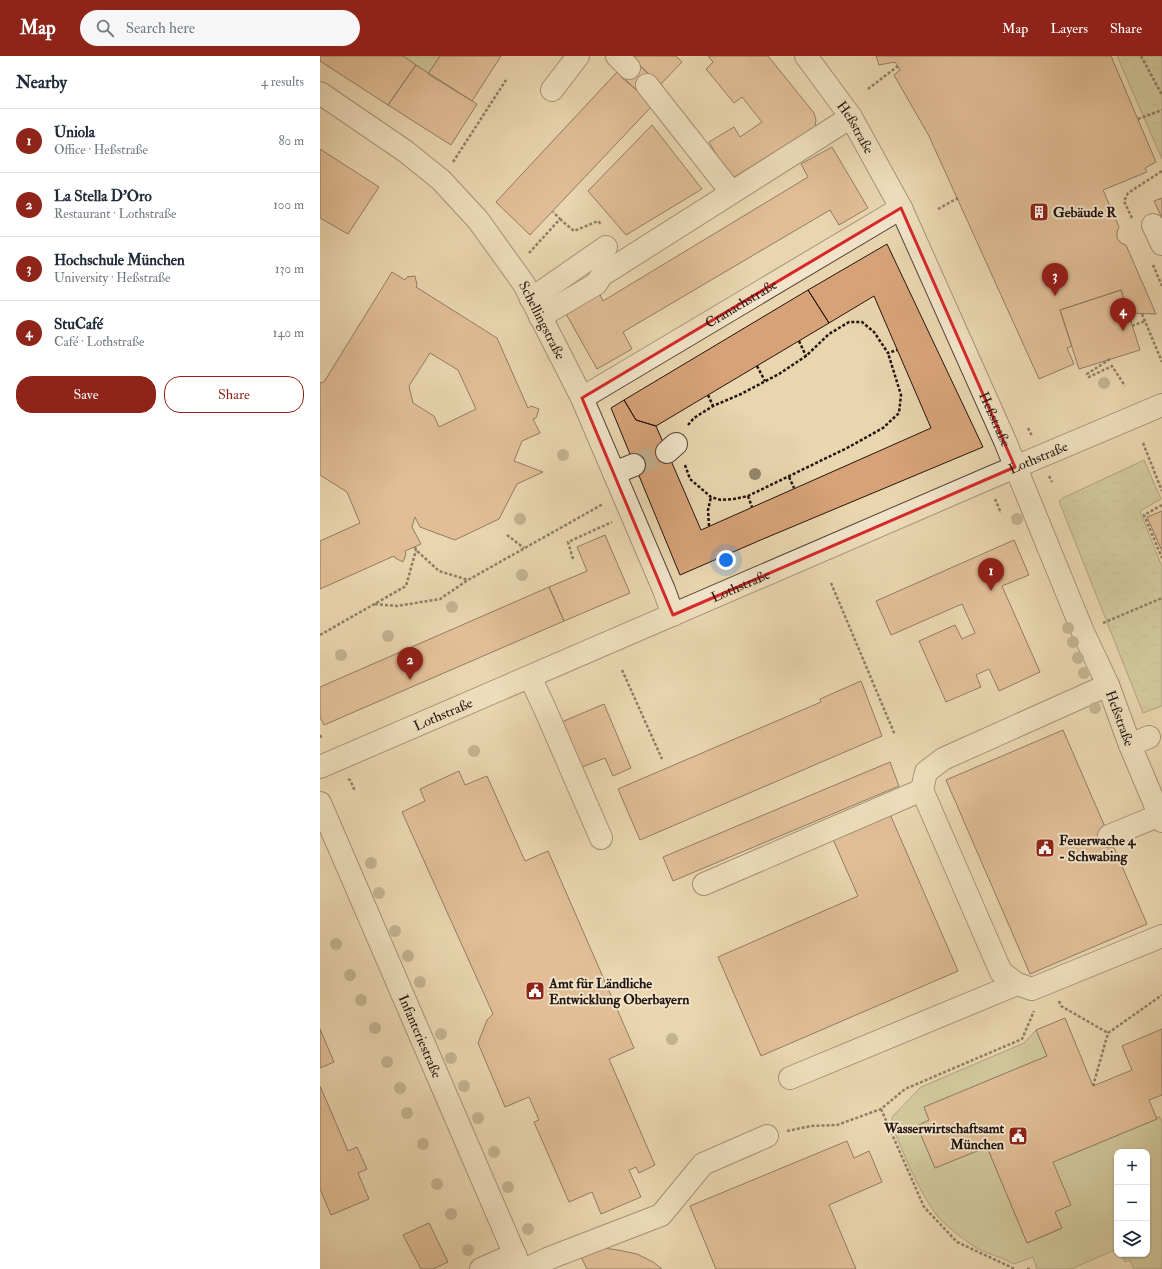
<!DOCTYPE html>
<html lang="en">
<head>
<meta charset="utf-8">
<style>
	:root { --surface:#fff; --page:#f6f6f7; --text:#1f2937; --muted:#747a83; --line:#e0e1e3; --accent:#8f2418 }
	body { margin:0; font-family:"IM FELL Double Pica",serif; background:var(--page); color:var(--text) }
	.controls { position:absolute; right:12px; bottom:12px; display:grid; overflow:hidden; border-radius:8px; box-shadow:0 1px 3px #0004 }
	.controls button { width:36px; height:36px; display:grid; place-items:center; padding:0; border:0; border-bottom:1px solid var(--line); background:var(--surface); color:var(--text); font:20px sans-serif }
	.you { position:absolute; left:406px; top:504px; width:14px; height:14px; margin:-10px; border:3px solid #fff; border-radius:50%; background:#1a73e8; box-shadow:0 0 0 6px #1a73e833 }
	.badge { display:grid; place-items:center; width:26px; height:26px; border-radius:50%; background:var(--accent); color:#fff; font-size:13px; font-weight:700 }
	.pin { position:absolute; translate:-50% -33px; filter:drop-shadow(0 1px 2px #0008) }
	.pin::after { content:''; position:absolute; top:21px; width:14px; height:12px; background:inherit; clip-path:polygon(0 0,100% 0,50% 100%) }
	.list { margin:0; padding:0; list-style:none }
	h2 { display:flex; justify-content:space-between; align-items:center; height:52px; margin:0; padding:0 16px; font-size:17px }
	h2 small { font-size:13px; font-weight:400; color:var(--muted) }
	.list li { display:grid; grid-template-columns:26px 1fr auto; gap:12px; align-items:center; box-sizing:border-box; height:64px; padding:0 16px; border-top:1px solid var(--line) }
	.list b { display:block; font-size:15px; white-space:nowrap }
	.list p { margin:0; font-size:13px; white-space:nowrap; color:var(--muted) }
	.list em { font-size:13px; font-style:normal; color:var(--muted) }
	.actions { display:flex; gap:8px; padding:12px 16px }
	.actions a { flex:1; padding:9px 0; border:1px solid var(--accent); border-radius:16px; text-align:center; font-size:14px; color:var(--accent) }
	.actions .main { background:var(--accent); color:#fff }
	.icon { flex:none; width:22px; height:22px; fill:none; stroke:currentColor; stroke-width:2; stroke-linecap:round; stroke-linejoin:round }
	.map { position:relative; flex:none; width:842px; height:1213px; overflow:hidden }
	header { display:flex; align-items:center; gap:24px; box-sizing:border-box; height:56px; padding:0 20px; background:var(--accent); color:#fff }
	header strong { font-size:19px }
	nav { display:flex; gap:22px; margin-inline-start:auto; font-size:14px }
	.search { width:280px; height:36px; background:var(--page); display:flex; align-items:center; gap:10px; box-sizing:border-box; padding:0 14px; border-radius:22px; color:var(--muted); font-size:15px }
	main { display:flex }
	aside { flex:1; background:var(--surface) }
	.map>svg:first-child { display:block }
	.grass { fill:#b8bd89; stroke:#6d684c }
	.forest { fill:url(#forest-crowns); stroke:#6d684c }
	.garden { fill:url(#garden-dots); stroke:#6d684c }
	.building { fill:#d7a278; stroke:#22140f; fill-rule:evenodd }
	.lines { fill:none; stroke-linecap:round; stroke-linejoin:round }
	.minor-tunnel { stroke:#c1ae8e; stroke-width:22; stroke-dasharray:22 11; stroke-linecap:butt }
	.minor-casing { stroke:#544437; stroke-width:24 }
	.path { stroke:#22140f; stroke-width:2.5; stroke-dasharray:3 2; stroke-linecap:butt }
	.minor { stroke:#f1e4ca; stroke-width:22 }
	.tree { fill:#94876b }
	.marked { fill:none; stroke:#d62828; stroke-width:3; stroke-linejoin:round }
	.labels { text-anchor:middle; stroke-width:4; stroke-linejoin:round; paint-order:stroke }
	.street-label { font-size:14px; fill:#22140f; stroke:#f1e4ca }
	.poi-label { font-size:14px; font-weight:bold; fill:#22140f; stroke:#f1e4ca; text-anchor:start }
</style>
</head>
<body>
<header>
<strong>Map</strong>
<div class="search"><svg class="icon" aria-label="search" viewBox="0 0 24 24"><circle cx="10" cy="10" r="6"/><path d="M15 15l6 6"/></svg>Search here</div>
<nav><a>Map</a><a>Layers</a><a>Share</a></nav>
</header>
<main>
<aside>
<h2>Nearby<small>4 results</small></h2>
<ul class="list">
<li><span class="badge">1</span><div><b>Uniola</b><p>Office · Heßstraße</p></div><em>80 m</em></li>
<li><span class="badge">2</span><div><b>La Stella D'Oro</b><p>Restaurant · Lothstraße</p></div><em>100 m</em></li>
<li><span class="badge">3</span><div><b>Hochschule München</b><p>University · Heßstraße</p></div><em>130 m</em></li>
<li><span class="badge">4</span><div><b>StuCafé</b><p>Café · Lothstraße</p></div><em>140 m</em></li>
</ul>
<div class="actions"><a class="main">Save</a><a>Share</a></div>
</aside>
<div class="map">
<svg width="842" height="1213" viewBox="0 0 842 1213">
	<defs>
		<pattern id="forest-crowns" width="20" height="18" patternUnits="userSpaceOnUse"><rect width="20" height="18" fill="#b8bd89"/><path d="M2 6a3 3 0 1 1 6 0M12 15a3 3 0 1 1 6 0" fill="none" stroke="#9ea275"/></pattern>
		<pattern id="garden-dots" width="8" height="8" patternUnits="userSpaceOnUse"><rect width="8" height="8" fill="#b8bd89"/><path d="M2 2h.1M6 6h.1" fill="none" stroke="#9ea275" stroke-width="1.8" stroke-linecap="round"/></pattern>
	</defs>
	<rect width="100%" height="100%" fill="#e9d5ae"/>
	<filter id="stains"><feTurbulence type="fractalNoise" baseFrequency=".005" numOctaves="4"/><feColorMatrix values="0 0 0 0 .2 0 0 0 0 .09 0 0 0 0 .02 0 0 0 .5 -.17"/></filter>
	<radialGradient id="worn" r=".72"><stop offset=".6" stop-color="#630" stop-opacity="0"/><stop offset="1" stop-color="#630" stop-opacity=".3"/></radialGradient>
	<!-- grass -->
	<path class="grass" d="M716 974 727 1000 604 1051 609 1064 597 1070 615 1112 667 1091 707 1187 741 1173 735 1156 733 1106 837 1063 839 1060 842 1066V1213H814L810 1204 805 1206 802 1198H827V1096H797V1193L751 1213H717L713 1201 694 1208C682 1201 667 1198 655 1191 643 1183 624 1169 615 1157 596 1130 584 1098 571 1067L573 1060 601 1031 704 987Z"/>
	<!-- forest -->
	<path class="forest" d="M797 0H842V103Z
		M824 404 841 443 820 455 842 511V650L823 657 739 445 743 442Z"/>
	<!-- garden -->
	<path class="garden" d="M83 0H120L108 18Z"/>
	<!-- building -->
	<path class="building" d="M0 0H83L96 9 68 49 0 5Z
		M120 0H181L152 45 108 18Z
		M310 0H356L362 6 340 29Z
		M388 0H448L494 57 496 64 495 71 411 123 389 86 414 71 420 81 442 66 422 41 414 47 386 13 393 6Z
		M556 0H791L836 106 825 112 827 116 783 134 799 171 797 176V182L801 187 806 189 836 258 808 257 801 234 740 254 752 290 747 292 754 308 719 323 609 80 574 19 580 14 575 6 559 9Z
		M315 5 333 22 320 37 301 21Z
		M96 9 157 48 131 89 68 49Z
		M297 16 333 49 210 179 176 146Z
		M332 69 382 133 306 179 268 135Z
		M512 91 548 152 519 169 510 154 303 276 312 293 277 313 245 256 278 234 283 245 488 121 481 108Z
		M0 93 59 131 28 178 0 162Z
		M842 142V162L834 145Z
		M567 188 663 391 443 483 360 519 291 352 304 344 316 364 336 370 381 474 611 372 554 240 509 267 488 234Z
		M72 216 85 224 87 221 95 220 97 229 96 231 177 282 208 352 211 350 219 353 216 362 213 363 220 377 202 385 194 405 223 416 197 428 179 463 135 484 100 471 95 461 92 471 101 488 85 495 86 498 83 506 75 502 74 500 0 533V485L40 467 27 436 0 419V327L4 326ZM110 297 138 314 156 353 119 371 114 360 93 347 89 330Z
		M488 234 509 267 336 370 316 364 304 344Z
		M801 234 820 294 759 313 740 254Z
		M842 455V495L827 461Z
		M285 479 310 537 244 565 229 531 267 515 257 491Z
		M694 484 709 519 682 530 720 616 679 635 669 613 656 619 661 631 626 646 599 585 635 569 642 583 655 577 642 548 571 579 556 545Z
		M229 531 244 565 4 669 0 661V631Z
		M541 625 562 680 320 784 298 733 501 646 500 643Z
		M284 648 311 712 293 720 285 702 257 713 237 668Z
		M743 674 827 868 710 918 626 724Z
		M570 706 579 730 353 825 343 801Z
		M139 715 145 729 167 720 205 805 228 795 314 992 289 1003 335 1109 319 1117 316 1111 309 1114 321 1141 281 1158 272 1136 249 1146 214 1066 219 1064 209 1041 185 1051 158 987 167 964 173 958 82 756 105 745 100 733Z
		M569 756 638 915 441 1000 398 901 538 840 512 781Z
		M745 962 773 1030 812 1014 802 990 842 973V1039L829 1044 837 1063 733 1106 751 1149 735 1156 742 1172 707 1187 667 1091 615 1112 597 1070 609 1064 604 1051 727 1000 716 974Z
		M0 973 14 1006 0 1012Z
		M0 1030 28 1095 37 1091 47 1113 38 1117 49 1143 11 1159 0 1133Z
		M527 1085 534 1102 549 1095 562 1126 509 1149 536 1213H396L370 1150Z
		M109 1167 128 1206 113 1213H101L83 1179Z
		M283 1192 298 1194 317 1198 333 1206 342 1213H267L259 1197Z"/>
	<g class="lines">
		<!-- minor-tunnel -->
		<path class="minor-tunnel" d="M314 409 347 396"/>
		<defs>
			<g id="minor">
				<path d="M297 0 309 12"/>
				<path id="s1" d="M486 0 531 61 581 152 685 385 763 576 788 629 810 689 842 765"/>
				<path d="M327 29 405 128"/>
				<path d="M232 34 258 0"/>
				<path id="s2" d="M0 37 85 95 121 124 158 164 204 228 262 342 344 534 353 559"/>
				<path d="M833 169 842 188"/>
				<path d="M211 243 286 191"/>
				<path d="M220 261 276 228 282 219 531 61"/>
				<path id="s3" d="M262 342 581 152"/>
				<path d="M347 396 356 388"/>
				<path d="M294 417 314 409"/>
				<path d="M210 621 225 653 281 782"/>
				<path d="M788 629 623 703 606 716 602 734 681 916 697 928 712 933 842 880"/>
				<path d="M810 689 829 681"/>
				<path id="s4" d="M0 711 667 423 842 349"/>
				<path id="s5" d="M0 747 201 1213"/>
				<path d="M789 780 840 759"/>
				<path d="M384 828 602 734"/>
				<path d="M470 1022 697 928"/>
				<path d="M161 1213 195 1198"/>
				<path d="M206 1213 227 1203 341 1159 383 1108 447 1080"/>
			</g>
		</defs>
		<!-- minor casing -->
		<use href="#minor" class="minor-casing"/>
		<!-- path -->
		<path class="path" d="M821 0 842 39
			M548 33 578 10
			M818 63 842 54
			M133 106 186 24
			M618 153 638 142
			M812 162 804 145 808 137 842 115
			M240 163 254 175 278 165 282 169
			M209 197 240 163 233 156
			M833 209 842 230
			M822 258 842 306
			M812 270 825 265
			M479 285 486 300
			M790 303 767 318 769 321 792 310 805 330
			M437 310 445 325
			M388 339 393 350
			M368 369 374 362 393 350 421 338 459 318 486 300 509 278 529 266H542L554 276 568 297 577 294
			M708 372 712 380
			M823 387 842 435
			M365 409 370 423 391 441 401 444 414 443 428 440 527 392 563 372 579 357 581 339 568 297
			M729 420 732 426
			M469 421 474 432
			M428 440 432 451
			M675 443 681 457
			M842 449 824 459 842 502
			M389 470 388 454 391 441
			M187 479 204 492
			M95 491 96 494 119 515 148 524
			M253 503 248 486 292 466
			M511 527 575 679
			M55 548 77 550 120 543 148 524 283 448
			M783 567 842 542
			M0 579 86 530 96 494
			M302 614 342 703
			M0 679 2 683
			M28 723 30 724 35 735
			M739 945 741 950 788 977
			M773 1030 788 977 842 939
			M561 1053 604 1151 637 1186 695 1213
			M467 1075 491 1070 517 1069 561 1053 585 1033 702 983 714 955
			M707 1213H710"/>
		<!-- minor -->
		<use href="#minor" class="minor"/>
	</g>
	<!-- trees -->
	<g class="tree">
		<circle cx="784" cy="327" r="6"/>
		<circle cx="243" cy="399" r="6"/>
		<circle cx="435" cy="418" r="6"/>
		<circle cx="200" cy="463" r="6"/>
		<circle cx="697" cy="463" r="6"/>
		<circle cx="202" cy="519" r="6"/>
		<circle cx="132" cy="551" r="6"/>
		<circle cx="748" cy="572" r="6"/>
		<circle cx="68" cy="580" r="6"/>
		<circle cx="753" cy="586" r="6"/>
		<circle cx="21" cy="599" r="6"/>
		<circle cx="758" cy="602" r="6"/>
		<circle cx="764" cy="617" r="6"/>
		<circle cx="775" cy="652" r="6"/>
		<circle cx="154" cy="695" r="6"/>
		<circle cx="51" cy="807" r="6"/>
		<circle cx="59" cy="837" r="6"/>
		<circle cx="75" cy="875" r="6"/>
		<circle cx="16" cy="888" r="6"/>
		<circle cx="88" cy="900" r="6"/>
		<circle cx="30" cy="919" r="6"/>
		<circle cx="100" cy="926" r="6"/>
		<circle cx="41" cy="944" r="6"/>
		<circle cx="55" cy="972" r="6"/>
		<circle cx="121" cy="978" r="6"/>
		<circle cx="352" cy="983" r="6"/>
		<circle cx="131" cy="1002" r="6"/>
		<circle cx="67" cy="1006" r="6"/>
		<circle cx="144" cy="1030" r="6"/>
		<circle cx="80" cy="1032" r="6"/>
		<circle cx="87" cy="1057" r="6"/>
		<circle cx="158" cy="1062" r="6"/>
		<circle cx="103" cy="1088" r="6"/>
		<circle cx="174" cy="1096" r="6"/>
		<circle cx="117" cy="1128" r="6"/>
		<circle cx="188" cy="1131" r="6"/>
		<circle cx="131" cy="1158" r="6"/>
		<circle cx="208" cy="1173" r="6"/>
		<circle cx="148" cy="1194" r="6"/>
	</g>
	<!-- marked area -->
	<path d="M0 0H842V1213H0ZM581 152 695 411 353 559 262 342Z" fill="#e9d5ae" fill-opacity=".55" fill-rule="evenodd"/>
	<path class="marked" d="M581 152 695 411 353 559 262 342Z"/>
	<!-- icons -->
	<defs>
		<symbol id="building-square" viewBox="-11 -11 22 22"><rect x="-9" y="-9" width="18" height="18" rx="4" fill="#8f2418" stroke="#f1e4ca"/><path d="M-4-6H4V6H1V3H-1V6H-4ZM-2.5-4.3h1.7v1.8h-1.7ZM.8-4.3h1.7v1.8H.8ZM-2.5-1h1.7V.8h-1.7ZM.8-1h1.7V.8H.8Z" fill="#fff"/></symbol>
		<symbol id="civic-square" viewBox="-11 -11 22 22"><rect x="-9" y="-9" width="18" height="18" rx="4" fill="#8f2418" stroke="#f1e4ca"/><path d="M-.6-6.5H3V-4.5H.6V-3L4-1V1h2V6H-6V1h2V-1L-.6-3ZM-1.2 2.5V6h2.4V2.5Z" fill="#fff"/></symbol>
	</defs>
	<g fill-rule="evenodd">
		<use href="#building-square" x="708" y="145" width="22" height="22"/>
		<use href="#civic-square" x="714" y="781" width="22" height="22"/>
		<use href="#civic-square" x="204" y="924" width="22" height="22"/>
		<use href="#civic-square" x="687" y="1069" width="22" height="22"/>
	</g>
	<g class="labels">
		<!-- street labels -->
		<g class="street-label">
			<text dy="5" stroke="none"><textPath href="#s1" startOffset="87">Heßstraße</textPath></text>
			<text dy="5" stroke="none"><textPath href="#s3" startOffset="185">Cranachstraße</textPath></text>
			<text dy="5" stroke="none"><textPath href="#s2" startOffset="323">Schellingstraße</textPath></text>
			<text dy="5" stroke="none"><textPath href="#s1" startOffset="411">Heßstraße</textPath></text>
			<text dy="5" stroke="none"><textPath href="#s4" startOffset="782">Lothstraße</textPath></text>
			<text dy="5" stroke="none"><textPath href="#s4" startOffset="458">Lothstraße</textPath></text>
			<text dy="5" stroke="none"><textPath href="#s4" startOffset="134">Lothstraße</textPath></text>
			<text dy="5" stroke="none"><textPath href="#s1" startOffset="735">Heßstraße</textPath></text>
			<text dy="5" stroke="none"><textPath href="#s5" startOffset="254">Infanteriestraße</textPath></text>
		</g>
		<!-- poi labels -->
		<g class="poi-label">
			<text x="733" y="161">Gebäude R</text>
			<text x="739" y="789">Feuerwache 4<tspan x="739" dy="16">- Schwabing</tspan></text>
			<text x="229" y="932">Amt für Ländliche<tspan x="229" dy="16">Entwicklung Oberbayern</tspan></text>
			<text x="684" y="1077" text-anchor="end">Wasserwirtschaftsamt<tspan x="684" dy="16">München</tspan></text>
		</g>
	</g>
	<rect width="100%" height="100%" filter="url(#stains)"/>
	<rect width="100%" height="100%" fill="url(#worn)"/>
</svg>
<div class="controls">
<button>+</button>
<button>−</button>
<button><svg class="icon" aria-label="layers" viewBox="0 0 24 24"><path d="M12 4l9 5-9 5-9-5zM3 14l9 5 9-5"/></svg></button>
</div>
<div class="you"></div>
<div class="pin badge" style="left:671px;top:535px">1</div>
<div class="pin badge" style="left:90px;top:624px">2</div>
<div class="pin badge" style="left:735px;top:240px">3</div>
<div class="pin badge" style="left:803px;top:275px">4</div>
</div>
</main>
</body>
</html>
